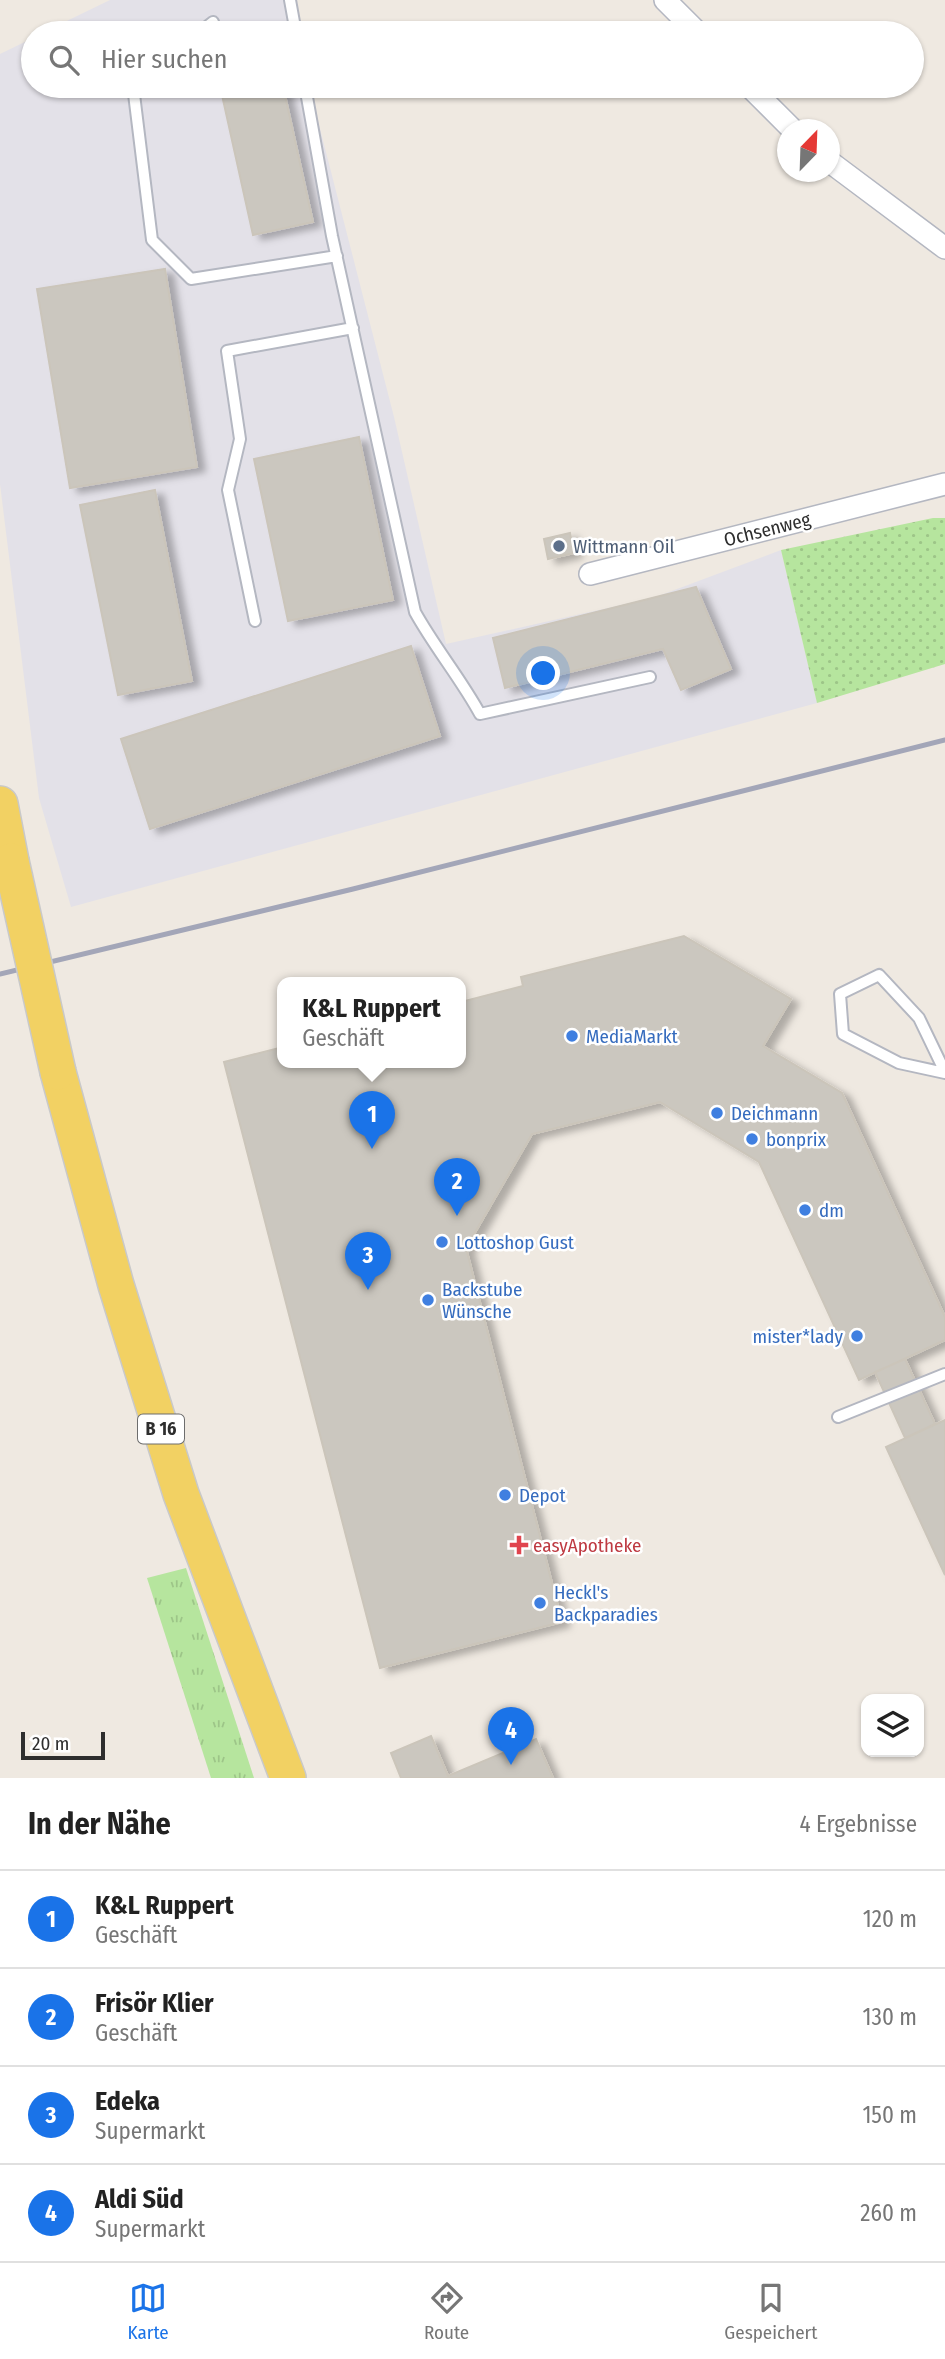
<!DOCTYPE html>
<html lang="de">
<head>
<meta charset="utf-8">
<style>
	:root { --surface:#fff; --page:#f2f2f2; --text:#222; --muted:#767676; --line:#e0e0e0; --accent:#1a73e8 }
	body { margin:0; font-family:"Fira Sans Condensed",sans-serif; background:var(--page); color:var(--text) }
	.controls { position:absolute; right:21px; bottom:21px; display:grid; overflow:hidden; border-radius:14px; box-shadow:0 2px 5px #0004 }
	.controls button { width:63px; height:63px; display:grid; place-items:center; padding:0; border:0; border-bottom:2px solid var(--line); background:var(--surface); color:var(--text); font:35px sans-serif }
	.compass { position:absolute; left:777px; top:119px; width:63px; height:63px; border-radius:50%; background:var(--surface); box-shadow:0 2px 5px #0004; rotate:23deg }
	.scale { position:absolute; left:21px; bottom:18px; width:84px; box-sizing:border-box; padding-left:7px; border:4px solid #2e2e2e; border-top:0; font-size:19px; line-height:24px; white-space:nowrap; color:#2e2e2e; -webkit-text-stroke:5px #fff; paint-order:stroke }
	.you { position:absolute; left:544px; top:674px; width:24px; height:24px; margin:-18px; border:5px solid #fff; border-radius:50%; background:#1a73e8; box-shadow:0 0 0 10px #1a73e833 }
	.badge { display:grid; place-items:center; width:46px; height:46px; border-radius:50%; background:var(--accent); color:#fff; font-size:23px; font-weight:700 }
	.pin { position:absolute; translate:-50% -58px; filter:drop-shadow(0 2px 4px #0008) }
	.pin::after { content:''; position:absolute; top:37px; width:24px; height:21px; background:inherit; clip-path:polygon(0 0,100% 0,50% 100%) }
	.popup { position:absolute; left:277px; top:977px; width:189px; height:91px; box-sizing:border-box; display:grid; place-content:center; border-radius:14px; background:var(--surface); filter:drop-shadow(0 2px 5px #0005); font-size:23px; white-space:nowrap; color:var(--muted) }
	.popup b { font-size:26px; color:var(--text) }
	.popup::after { content:''; position:absolute; left:50%; top:100%; margin-left:-14px; border:14px solid transparent; border-top-color:var(--surface) }
	.list { margin:0; padding:0; list-style:none }
	h2 { display:flex; justify-content:space-between; align-items:center; height:91px; margin:0; padding:0 28px; font-size:30px }
	h2 small { font-size:23px; font-weight:400; color:var(--muted) }
	.list li { display:grid; grid-template-columns:46px 1fr auto; gap:21px; align-items:center; box-sizing:border-box; height:98px; padding:0 28px; border-top:2px solid var(--line) }
	.list b { display:block; font-size:26px; white-space:nowrap }
	.list p { margin:0; font-size:23px; white-space:nowrap; color:var(--muted) }
	.list em { font-size:23px; font-style:normal; color:var(--muted) }
	.icon { flex:none; width:38px; height:38px; fill:none; stroke:currentColor; stroke-width:2; stroke-linecap:round; stroke-linejoin:round }
	.map { position:relative; flex:none; width:945px; height:1778px; overflow:hidden }
	.search { position:absolute; background:var(--surface); box-shadow:0 2px 5px #0004; left:21px; right:21px; top:21px; height:77px; display:flex; align-items:center; gap:18px; box-sizing:border-box; padding:0 24px; border-radius:38px; color:var(--muted); font-size:26px }
	.sheet { height:483px; background:var(--surface) }
	nav { display:flex; justify-content:space-around; align-items:center; box-sizing:border-box; height:98px; border-top:2px solid var(--line); background:var(--surface); font-size:19px; color:var(--muted) }
	nav a { display:grid; justify-items:center; gap:4px }
	nav .on { color:var(--accent) }
	.map>svg:first-child { display:block }
	.industrial { fill:#e3e1e8 }
	.grass { fill:url(#grass-tufts) }
	.garden { fill:url(#garden-dots) }
	.building { fill:#cbc7bf; stroke:#cbc5ba; stroke-width:2; filter:url(#shadow) }
	.lines { fill:none; stroke-linecap:round; stroke-linejoin:round }
	.service-casing { stroke:#b4b7c1; stroke-width:14 }
	.minor-casing { stroke:#b4b7c1; stroke-width:24 }
	.primary-casing { stroke:#c9c9c9; stroke-width:38 }
	.service { stroke:#fff; stroke-width:10 }
	.minor { stroke:#fff; stroke-width:21 }
	.primary { stroke:#f2d163; stroke-width:35 }
	.rail { stroke:#a3a6b8; stroke-width:5 }
	.primary-bridge-casing { stroke:#c9c9c9; stroke-width:38; stroke-linecap:butt }
	.primary-bridge { stroke:#f2d163; stroke-width:35 }
	.service-dot { fill:#5c6f8a; stroke:#fff; stroke-width:2.5 }
	.shop-dot { fill:#3f7fe0; stroke:#fff; stroke-width:2.5 }
	.health-dot { fill:#e0444e; stroke:#fff; stroke-width:2.5 }
	.labels { text-anchor:middle; stroke-width:5; stroke-linejoin:round; paint-order:stroke }
	.shield { fill:#fff; stroke:#6d6d6d; stroke-width:2 }
	.shield-label { font-size:18px; font-weight:bold; fill:#2e2e2e }
	.street-label { font-size:19px; fill:#2e2e2e; stroke:#fff }
	.service-label { font-size:19px; fill:#4e5e75; stroke:#fff; text-anchor:start }
	.shop-label { font-size:19px; fill:#366cbe; stroke:#fff; text-anchor:start }
	.health-label { font-size:19px; fill:#be3a42; stroke:#fff; text-anchor:start }
</style>
</head>
<body>
<div class="map">
<svg width="945" height="1778" viewBox="0 0 945 1778">
	<defs>
		<pattern id="grass-tufts" width="24" height="20" patternUnits="userSpaceOnUse" patternTransform="scale(1.75)"><rect width="24" height="20" fill="#b6e59e"/><path d="M3 7l-1-3M5 7V3M7 7l1-3M15 17l-1-3M17 17v-4M19 17l1-3" fill="none" stroke="#9dc588"/></pattern>
		<pattern id="garden-dots" width="8" height="8" patternUnits="userSpaceOnUse" patternTransform="scale(1.75)"><rect width="8" height="8" fill="#b6e59e"/><path d="M2 2h.1M6 6h.1" fill="none" stroke="#9dc588" stroke-width="1.8" stroke-linecap="round"/></pattern>
		<filter id="shadow"><feDropShadow dx="8" dy="4.5" stdDeviation="3.5" flood-color="#0004"/></filter>
	</defs>
	<rect width="100%" height="100%" fill="#efe9e1"/>
	<!-- industrial -->
	<path class="industrial" d="M110 0H287L295 33H42Z
		M33 38V86H309L394 417 446 644 653 598 781 550 817 703 71 907 39 798 0 484V54Z"/>
	<!-- grass -->
	<path class="grass" d="M186 1568 254 1778H211L147 1578Z"/>
	<!-- garden -->
	<path class="garden" d="M933 518H945V664L817 703 781 550Z"/>
	<!-- building -->
	<path class="building" d="M220 86H283L313 222 253 235Z
		M165 269 197 467 70 488 37 289Z
		M359 437 393 600 288 621 254 459Z
		M155 490 192 681 118 695 80 505Z
		M570 533 574 553 548 559 544 539Z
		M696 587 731 669 681 690 663 649 505 688 493 638Z
		M411 646 440 736 150 829 121 739Z
		M684 936 791 999 763 1046 842 1093 945 1317V1340L859 1380 759 1162 660 1102 532 1134 466 1248 562 1622 380 1668 224 1062 283 1047V1063H461V1002L523 986 521 977Z
		M905 1359 935 1424 905 1438 875 1372Z
		M945 1420V1575L886 1447Z
		M431 1736 448 1776 536 1739 553 1778H401L391 1753Z"/>
	<g class="lines">
		<defs>
			<path id="service" d="M290 0 296 33
				M199 33 213 22
				M133 86 152 240 191 279 337 256
				M305 86 332 236 415 612C435 648 461 679 480 714L650 677
				M255 621 228 490 240 439 227 351 353 328
				M945 1072 919 1018 879 975 840 994 843 1034 899 1063 945 1073
				M838 1417 945 1374"/>
			<path id="minor" d="M665 0 698 33
				M749 86 793 130
				M830 162 945 248
				M590 574 945 484"/>
			<path id="primary" d="M0 804 11 861
				M58 1072 116 1285 181 1494 288 1778"/>
		</defs>
		<!-- service casing -->
		<use href="#service" class="service-casing"/>
		<!-- minor casing -->
		<use href="#minor" class="minor-casing"/>
		<!-- primary casing -->
		<use href="#primary" class="primary-casing"/>
		<!-- service -->
		<use href="#service" class="service"/>
		<!-- minor -->
		<use href="#minor" class="minor"/>
		<!-- primary -->
		<use href="#primary" class="primary"/>
		<!-- rail -->
		<path class="rail" d="M0 974 353 889 945 740"/>
		<defs>
			<path id="primary-bridge" d="M11 861 58 1072"/>
		</defs>
		<!-- primary-bridge casing -->
		<use href="#primary-bridge" class="primary-bridge-casing"/>
		<!-- primary-bridge -->
		<use href="#primary-bridge" class="primary-bridge"/>
	</g>
	<!-- markers -->
	<circle class="service-dot" cx="559" cy="546" r="7"/>
	<g class="shop-dot">
		<circle cx="572" cy="1036" r="7"/>
		<circle cx="717" cy="1113" r="7"/>
		<circle cx="752" cy="1139" r="7"/>
		<circle cx="805" cy="1210" r="7"/>
		<circle cx="442" cy="1242" r="7"/>
		<circle cx="428" cy="1300" r="7"/>
		<circle cx="857" cy="1336" r="7"/>
		<circle cx="505" cy="1495" r="7"/>
		<circle cx="540" cy="1603" r="7"/>
	</g>
	<path class="health-dot" d="M515.5 1534.5h7v7h7v7h-7v7h-7v-7h-7v-7h7z"/>
	<g class="labels">
		<!-- shield labels -->
		<rect class="shield" x="138" y="1414.5" width="46" height="29" rx="5"/>
		<g class="shield-label">
			<text x="161" y="1435">B 16</text>
		</g>
		<!-- street labels -->
		<g class="street-label">
			<text transform="translate(767 529) rotate(-14)" y="7">Ochsenweg</text>
		</g>
		<!-- service labels -->
		<g class="service-label">
			<text x="573" y="553">Wittmann Oil</text>
		</g>
		<!-- shop labels -->
		<g class="shop-label">
			<text x="586" y="1043">MediaMarkt</text>
			<text x="731" y="1120">Deichmann</text>
			<text x="766" y="1146">bonprix</text>
			<text x="819" y="1217">dm</text>
			<text x="456" y="1249">Lottoshop Gust</text>
			<text x="442" y="1296">Backstube<tspan x="442" dy="22">Wünsche</tspan></text>
			<text x="843" y="1343" text-anchor="end">mister*lady</text>
			<text x="519" y="1502">Depot</text>
			<text x="554" y="1599">Heckl's<tspan x="554" dy="22">Backparadies</tspan></text>
		</g>
		<!-- health labels -->
		<g class="health-label">
			<text x="533" y="1552">easyApotheke</text>
		</g>
	</g>
</svg>
<div class="controls">
<button><svg class="icon" aria-label="layers" viewBox="0 0 24 24"><path d="M12 4l9 5-9 5-9-5zM3 14l9 5 9-5"/></svg></button>
</div>
<svg class="compass" viewBox="-18 -18 36 36"><path d="M0-13l5 13h-10z" fill="#e53935"/><path d="M0 13l5-13h-10z" fill="#767676"/></svg>
<div class="scale">20 m</div>
<div class="you"></div>
<div class="pin badge" style="left:372px;top:1149px">1</div>
<div class="popup"><b>K&amp;L Ruppert</b>Geschäft</div>
<div class="pin badge" style="left:457px;top:1216px">2</div>
<div class="pin badge" style="left:368px;top:1290px">3</div>
<div class="pin badge" style="left:511px;top:1765px">4</div>
<div class="search"><svg class="icon" aria-label="search" viewBox="0 0 24 24"><circle cx="10" cy="10" r="6"/><path d="M15 15l6 6"/></svg>Hier suchen</div>
</div>
<section class="sheet">
<h2>In der Nähe<small>4 Ergebnisse</small></h2>
<ul class="list">
<li><span class="badge">1</span><div><b>K&amp;L Ruppert</b><p>Geschäft</p></div><em>120 m</em></li>
<li><span class="badge">2</span><div><b>Frisör Klier</b><p>Geschäft</p></div><em>130 m</em></li>
<li><span class="badge">3</span><div><b>Edeka</b><p>Supermarkt</p></div><em>150 m</em></li>
<li><span class="badge">4</span><div><b>Aldi Süd</b><p>Supermarkt</p></div><em>260 m</em></li>
</ul>
</section>
<nav>
<a class="on"><svg class="icon" aria-label="map" viewBox="0 0 24 24"><path d="M3 6l6-2 6 2 6-2v14l-6 2-6-2-6 2zM9 4v14M15 6v14"/></svg>Karte</a>
<a><svg class="icon" aria-label="directions" viewBox="0 0 24 24"><path d="M12 3l9 9-9 9-9-9zM9 14v-3h6M13 9l2 2-2 2"/></svg>Route</a>
<a><svg class="icon" aria-label="saved" viewBox="0 0 24 24"><path d="M7 4h10v16l-5-4-5 4z"/></svg>Gespeichert</a>
</nav>
</body>
</html>
